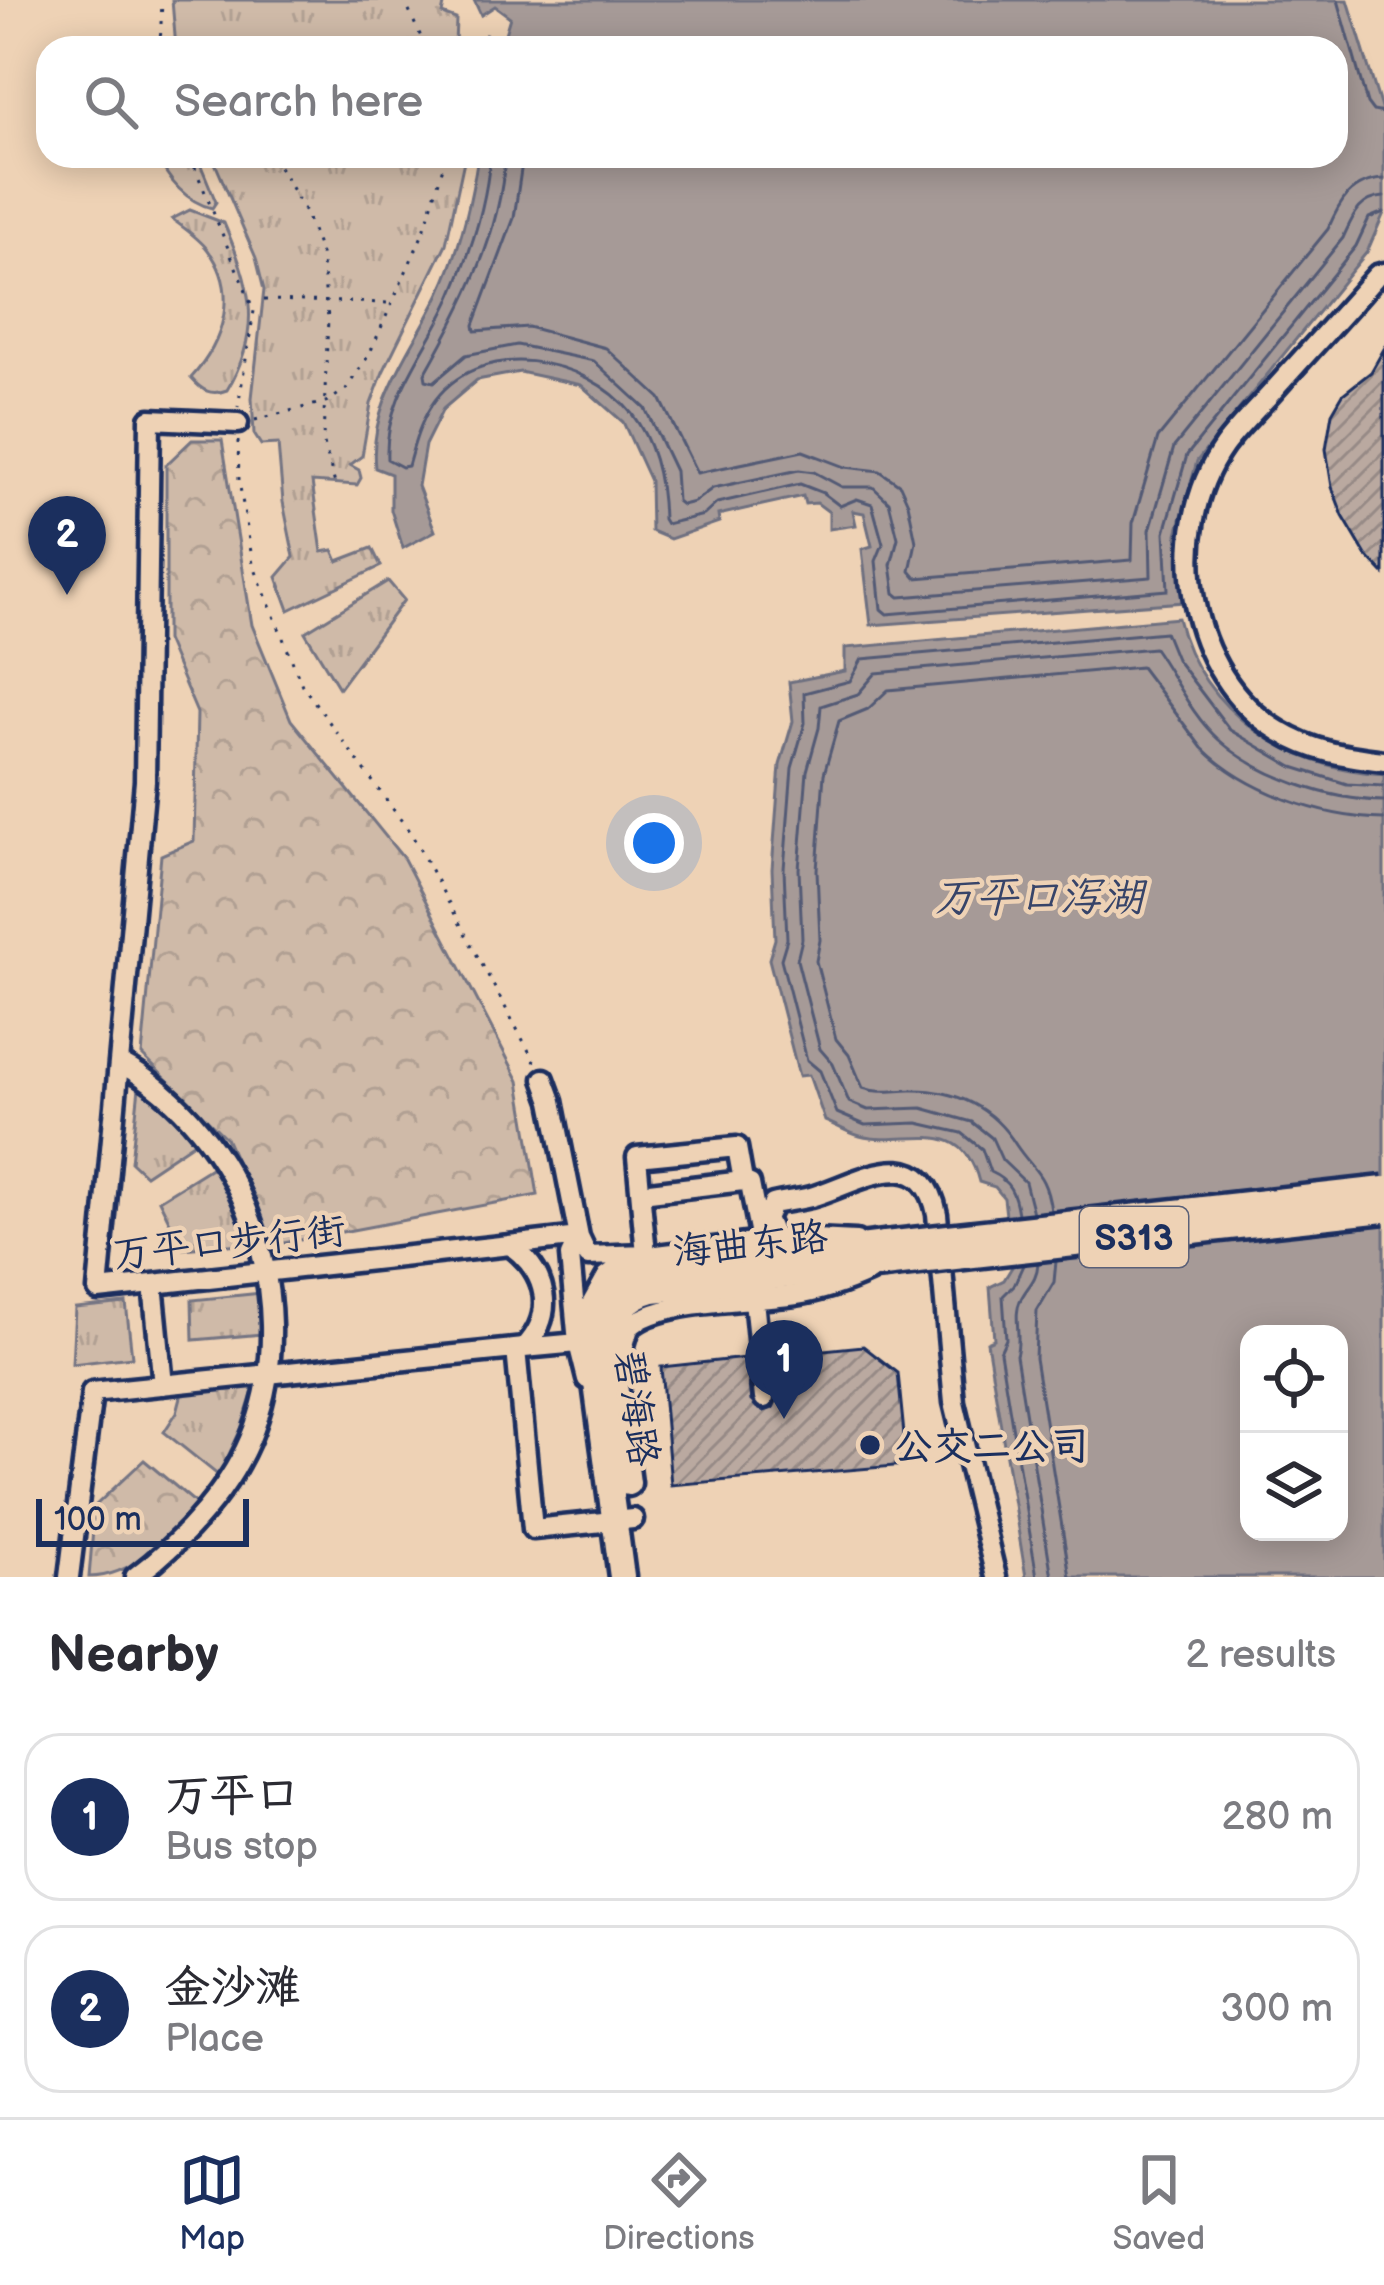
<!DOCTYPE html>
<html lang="en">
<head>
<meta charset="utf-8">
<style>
	:root { --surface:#fff; --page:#f2f2f3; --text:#2b2b33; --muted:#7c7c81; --line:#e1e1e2; --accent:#1b2f5e }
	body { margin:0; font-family:"Balsamiq Sans","LXGW WenKai TC",sans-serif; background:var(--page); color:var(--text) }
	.controls { position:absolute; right:36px; bottom:36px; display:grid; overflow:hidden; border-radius:24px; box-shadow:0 6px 30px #0003 }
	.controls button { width:108px; height:108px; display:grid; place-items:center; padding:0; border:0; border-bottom:3px solid var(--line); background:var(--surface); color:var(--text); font:60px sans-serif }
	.scale { position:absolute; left:36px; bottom:30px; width:213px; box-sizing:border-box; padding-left:12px; border:6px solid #1b2f5e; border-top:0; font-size:33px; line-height:42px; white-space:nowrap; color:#1b2f5e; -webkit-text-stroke:9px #eed2b5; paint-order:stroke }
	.you { position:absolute; left:654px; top:843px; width:42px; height:42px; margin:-30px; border:9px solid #fff; border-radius:50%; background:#1a73e8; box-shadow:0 0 0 18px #1a73e833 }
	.badge { display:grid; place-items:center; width:78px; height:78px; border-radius:50%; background:var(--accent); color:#fff; font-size:39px; font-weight:700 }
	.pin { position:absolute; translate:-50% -99px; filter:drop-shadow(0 3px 6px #0008) }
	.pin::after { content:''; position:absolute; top:63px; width:42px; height:36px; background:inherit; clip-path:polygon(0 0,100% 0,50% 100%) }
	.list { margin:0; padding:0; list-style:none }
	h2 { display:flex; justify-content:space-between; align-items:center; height:156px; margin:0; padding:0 48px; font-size:51px }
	h2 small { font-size:39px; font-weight:400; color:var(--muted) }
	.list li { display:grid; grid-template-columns:78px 1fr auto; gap:36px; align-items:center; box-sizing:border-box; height:168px; margin:0 24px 24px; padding:0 24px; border:3px solid var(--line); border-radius:36px }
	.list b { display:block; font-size:45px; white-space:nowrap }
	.list p { margin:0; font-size:39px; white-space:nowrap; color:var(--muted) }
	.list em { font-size:39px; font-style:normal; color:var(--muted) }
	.icon { flex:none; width:66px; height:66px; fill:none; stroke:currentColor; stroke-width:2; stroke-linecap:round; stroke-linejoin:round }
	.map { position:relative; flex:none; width:1384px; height:1577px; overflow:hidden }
	.search { position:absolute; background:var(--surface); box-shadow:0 6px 30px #0003; left:36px; right:36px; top:36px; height:132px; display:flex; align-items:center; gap:30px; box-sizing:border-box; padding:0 42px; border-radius:36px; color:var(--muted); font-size:45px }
	.sheet { height:540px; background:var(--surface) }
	nav { display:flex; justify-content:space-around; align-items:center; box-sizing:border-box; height:168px; border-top:3px solid var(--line); background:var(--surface); font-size:33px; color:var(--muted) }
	nav a { display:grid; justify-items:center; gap:6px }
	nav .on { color:var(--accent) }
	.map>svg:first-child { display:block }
	.grass { fill:url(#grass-tufts); stroke:#757483; stroke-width:3 }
	.forest { fill:url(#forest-crowns); stroke:#757483; stroke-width:3 }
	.water { fill:#a69a97; stroke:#6e6f80; stroke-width:3; fill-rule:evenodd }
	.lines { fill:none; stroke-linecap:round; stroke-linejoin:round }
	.shore { stroke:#535a75; stroke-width:3 }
	.building { fill:url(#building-hatch); stroke:#1b2f5e; stroke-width:3 }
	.minor-casing { stroke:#1b2f5e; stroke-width:27 }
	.major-casing { stroke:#1b2f5e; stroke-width:33 }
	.path { stroke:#1b2f5e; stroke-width:3; stroke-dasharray:3 9; stroke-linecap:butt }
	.minor { stroke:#eed2b5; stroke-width:18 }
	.major { stroke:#eed2b5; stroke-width:24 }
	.major-bridge-casing { stroke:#1b2f5e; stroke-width:33; stroke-linecap:butt }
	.major-bridge { stroke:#eed2b5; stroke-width:24 }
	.poi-dot { fill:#1b2f5e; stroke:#eed2b5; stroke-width:4.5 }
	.labels { text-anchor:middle; stroke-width:9; stroke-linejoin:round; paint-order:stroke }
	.shield { fill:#eed2b5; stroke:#5a6078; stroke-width:3 }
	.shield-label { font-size:36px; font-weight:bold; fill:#1b2f5e }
	.street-label { font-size:39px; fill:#1b2f5e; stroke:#eed2b5 }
	.poi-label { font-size:39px; font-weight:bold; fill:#1b2f5e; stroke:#eed2b5; text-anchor:start }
	.water-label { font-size:42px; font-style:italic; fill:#374469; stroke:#eed2b5 }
</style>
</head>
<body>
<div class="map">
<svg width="1384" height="1577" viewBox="0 0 1384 1577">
	<defs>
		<pattern id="grass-tufts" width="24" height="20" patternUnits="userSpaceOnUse" patternTransform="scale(3)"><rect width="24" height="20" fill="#cfbaa8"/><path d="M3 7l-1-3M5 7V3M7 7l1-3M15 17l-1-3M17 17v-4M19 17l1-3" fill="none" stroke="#b1a093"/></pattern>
		<pattern id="forest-crowns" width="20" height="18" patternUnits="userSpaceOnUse" patternTransform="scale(3)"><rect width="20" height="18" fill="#cfbaa8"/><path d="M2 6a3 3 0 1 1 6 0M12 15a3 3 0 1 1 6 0" fill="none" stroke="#b1a093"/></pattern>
		<pattern id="building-hatch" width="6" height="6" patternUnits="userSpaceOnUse" patternTransform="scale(3)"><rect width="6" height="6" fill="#baa9a0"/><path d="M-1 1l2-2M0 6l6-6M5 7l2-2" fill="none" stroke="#968a86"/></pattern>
	</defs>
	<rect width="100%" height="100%" fill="#eed2b5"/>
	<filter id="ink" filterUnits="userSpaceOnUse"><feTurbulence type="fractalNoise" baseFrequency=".00833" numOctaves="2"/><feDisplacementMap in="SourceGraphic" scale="24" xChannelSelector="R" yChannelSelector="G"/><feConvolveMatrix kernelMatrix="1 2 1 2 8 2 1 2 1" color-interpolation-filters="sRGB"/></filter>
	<g filter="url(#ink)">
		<!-- grass -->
		<path class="grass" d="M172 0H445L442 14 456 19 455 45 465 48H176Z
			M158 156H197L216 202 212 208C187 202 167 180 158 156Z
			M212 156H465L446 244 383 372 371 404 362 456 350 465 359 470 361 478 357 485 312 482 322 552 333 550 338 561 372 548 381 566 289 610 277 577 294 557 283 502 278 444 261 445 254 434 252 398 264 290 256 258Z
			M190 210 224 223C250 284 264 328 227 390 211 396 202 391 191 378 223 343 240 292 208 250 199 238 184 228 172 219Z
			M388 581 404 600 339 688 305 632Z
			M140 1078 199 1139 145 1175 131 1162Z
			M217 1164 252 1243 183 1249 159 1200Z
			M262 1293V1334L193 1340 192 1300Z
			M126 1303 132 1357 72 1364 75 1308Z
			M255 1385 241 1429 219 1476 164 1432 177 1412 182 1393Z"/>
		<!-- forest -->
		<path class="forest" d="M192 440H222L252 625 291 720 404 859 519 1081 538 1195 273 1245 226 1138 142 1055 161 855 194 841 197 713 166 640V465Z
			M144 1460 198 1505C174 1537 131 1577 89 1577L95 1506Z"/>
		<!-- water -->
		<path class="water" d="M474 0H1348L1384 118V213L1367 252 1197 461 1177 534 1184 602 871 625 862 549 872 546 864 513 853 511 856 525 829 529V512L817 503 805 504 803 496 718 515 719 522 670 539 651 531 650 481 623 422 581 385 520 372 477 380 443 409 425 445 418 486 435 531 403 548 391 510V474L375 468C368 402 414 348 440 293 460 250 471 202 478 156H1336V48H488L486 35 497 38 505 34 510 17 495 6 481 15Z
			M1178 618C1200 712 1291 770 1384 774V1577H1026L987 1342 994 1339 990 1287 1004 1280 1012 1267 1004 1198 995 1187 979 1182C962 1113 908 1148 860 1136 848 1133 836 1125 825 1121L809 1075 799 1076 769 959 775 939 772 869 780 765 793 721 789 682 845 671V648ZM1249 1334H1339V1532H1249Z"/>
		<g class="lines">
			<!-- shore -->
			<path class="shore" d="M1338 0 1367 103 1373 111 1384 113
				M490 156C487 202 471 251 453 293 430 348 384 396 387 459L402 467 408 466C414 445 419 425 431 406 477 335 586 356 632 414 655 444 662 483 663 519L666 524 704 515 717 503 800 484 823 493 840 506 857 499 872 504 883 544 876 561 881 609 887 614 1168 590 1165 532 1187 455 1356 246 1369 218 1384 212
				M505 156C501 235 463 307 425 374L426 380 434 382 466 355 517 345 594 361 645 408 675 471 677 501 682 505 694 502 713 488 799 470 814 472 842 487H873L889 502 898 538 891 565 895 593 900 597 1151 577 1150 530 1174 447 1343 238C1353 217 1358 199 1384 197
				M523 156 514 218 474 325 475 331 528 327 606 348 660 398 697 473 803 451 845 467 880 471 900 485 908 503 916 542 910 571 916 578 1132 560 1133 523 1158 438 1328 229C1340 201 1351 181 1384 179
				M1051 1211C1046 1173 1034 1172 1016 1145 993 1108 956 1089 911 1090 895 1090 879 1094 863 1088L849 1055 836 1039 816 961 820 940 817 870 824 774 839 721 868 709 888 690 1141 667 1202 748C1246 792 1323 818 1384 819
				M1033 1213 1025 1182 1002 1160 992 1138 972 1122 922 1108 868 1110 849 1102 833 1064 820 1049 797 960 802 939 799 869 807 771 819 728 821 706 858 694 876 673 1154 648C1174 676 1191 715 1219 740 1260 777 1329 800 1384 801
				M1018 1214C1015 1193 1010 1181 990 1172L982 1149 962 1133 918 1123 865 1125 837 1113 820 1071 807 1060 781 959 787 939 784 869 792 768 805 723 804 693 850 681 862 659 1165 632 1176 659 1230 730 1293 767 1347 784 1384 786
				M1056 1261 1054 1282 1037 1311 1035 1358 1070 1577
				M1038 1263C1037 1281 1027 1286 1020 1301 1013 1316 1022 1338 1016 1355L1052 1577
				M1023 1265 1014 1285 1003 1296 1006 1339 1000 1352 1037 1577"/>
		</g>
		<!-- building -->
		<path class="building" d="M1384 349V574L1366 555 1343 516 1332 487 1326 449 1332 413 1343 394 1371 372Z
			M863 1346 898 1373 907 1465 671 1485 661 1367 746 1358 751 1401 764 1411 773 1408 777 1398 773 1355Z"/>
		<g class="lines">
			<defs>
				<path id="minor" d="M1384 273 1377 275C1343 314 1308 352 1273 391 1257 409 1238 427 1224 446 1163 532 1187 677 1279 731 1313 752 1345 756 1384 761
					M120 1063C243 1130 303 1297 254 1429 233 1487 184 1540 135 1577
					M641 1193 743 1181
					M775 1240 766 1218 773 1204C785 1201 799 1200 811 1197 855 1185 922 1137 937 1214L954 1402 996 1577
					M509 1245 579 1237 588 1256 646 1254 637 1157 737 1147 743 1181 750 1184 759 1231
					M153 1284 163 1385
					M754 1300 764 1398
					M524 1348 578 1343 570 1256 579 1237 552 1101 544 1079
					M516 1349 533 1529 633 1519
					M618 1366 629 1328C659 1298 754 1302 796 1295 823 1291 845 1283 869 1272
					M587 1379 578 1343 580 1324 607 1276 633 1258 794 1238 856 1241
					M69 1577 92 1392 524 1348C557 1313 547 1272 510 1245L98 1290 145 781 150 419 238 423"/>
				<path id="major" d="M628 1483 609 1339C615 1313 627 1297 653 1290L883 1265
					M622 1577 593 1361C591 1320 604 1286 646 1273L885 1244"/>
			</defs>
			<!-- minor casing -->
			<use href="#minor" class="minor-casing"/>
			<!-- major casing -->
			<use href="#major" class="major-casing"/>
			<!-- path -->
			<path class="path" d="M404 0 426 48
				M160 48 162 0
				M190 156 254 311 238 407
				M273 156 305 212 321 254 328 318 323 440 335 484
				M264 300 390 303
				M255 420 329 401 346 389 369 355 424 231 446 156
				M238 441 239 481 253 564 302 685 412 835 537 1066"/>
			<!-- minor -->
			<use href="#minor" class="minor"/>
			<!-- major -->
			<use href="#major" class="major"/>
			<defs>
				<path id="major-bridge" d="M885 1244 1384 1189
					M883 1265 1384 1210"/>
			</defs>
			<!-- major-bridge casing -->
			<use href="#major-bridge" class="major-bridge-casing"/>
			<!-- major-bridge -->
			<use href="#major-bridge" class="major-bridge"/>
		</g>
	</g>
	<!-- markers -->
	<circle class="poi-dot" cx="870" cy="1445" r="12"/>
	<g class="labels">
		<!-- shield labels -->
		<rect class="shield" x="1080" y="1207" width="108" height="60" rx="9"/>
		<g class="shield-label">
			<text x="1134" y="1250">S313</text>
		</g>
		<!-- street labels -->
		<g class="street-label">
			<text transform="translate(229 1241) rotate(-6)" y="14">万平口步行街</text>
			<text transform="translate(750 1243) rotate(-6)" y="14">海曲东路</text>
			<text transform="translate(638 1408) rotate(82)" y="14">碧海路</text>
		</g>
		<!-- poi labels -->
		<g class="poi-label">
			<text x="894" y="1459">公交二公司</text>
		</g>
		<!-- water labels -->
		<g class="water-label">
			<text x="1039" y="911">万平口泻湖</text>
		</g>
	</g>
</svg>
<div class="controls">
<button><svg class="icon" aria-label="locate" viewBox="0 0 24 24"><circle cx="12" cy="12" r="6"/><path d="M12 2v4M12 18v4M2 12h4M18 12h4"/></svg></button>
<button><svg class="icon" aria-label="layers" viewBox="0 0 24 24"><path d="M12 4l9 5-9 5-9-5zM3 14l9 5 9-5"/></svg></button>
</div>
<div class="scale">100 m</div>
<div class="you"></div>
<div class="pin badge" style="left:784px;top:1419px">1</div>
<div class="pin badge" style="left:67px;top:595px">2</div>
<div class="search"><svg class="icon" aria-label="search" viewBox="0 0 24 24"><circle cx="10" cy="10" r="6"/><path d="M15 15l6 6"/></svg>Search here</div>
</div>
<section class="sheet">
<h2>Nearby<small>2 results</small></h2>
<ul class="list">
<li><span class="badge">1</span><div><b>万平口</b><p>Bus stop</p></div><em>280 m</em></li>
<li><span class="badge">2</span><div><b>金沙滩</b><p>Place</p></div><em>300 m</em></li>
</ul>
</section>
<nav>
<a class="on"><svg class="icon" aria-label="map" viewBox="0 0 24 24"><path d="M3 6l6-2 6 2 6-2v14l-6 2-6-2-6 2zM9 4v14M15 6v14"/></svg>Map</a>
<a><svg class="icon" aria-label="directions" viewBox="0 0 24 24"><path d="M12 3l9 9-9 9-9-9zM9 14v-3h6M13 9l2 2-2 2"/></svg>Directions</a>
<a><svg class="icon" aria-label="saved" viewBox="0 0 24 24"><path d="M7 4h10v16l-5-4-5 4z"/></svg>Saved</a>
</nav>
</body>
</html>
